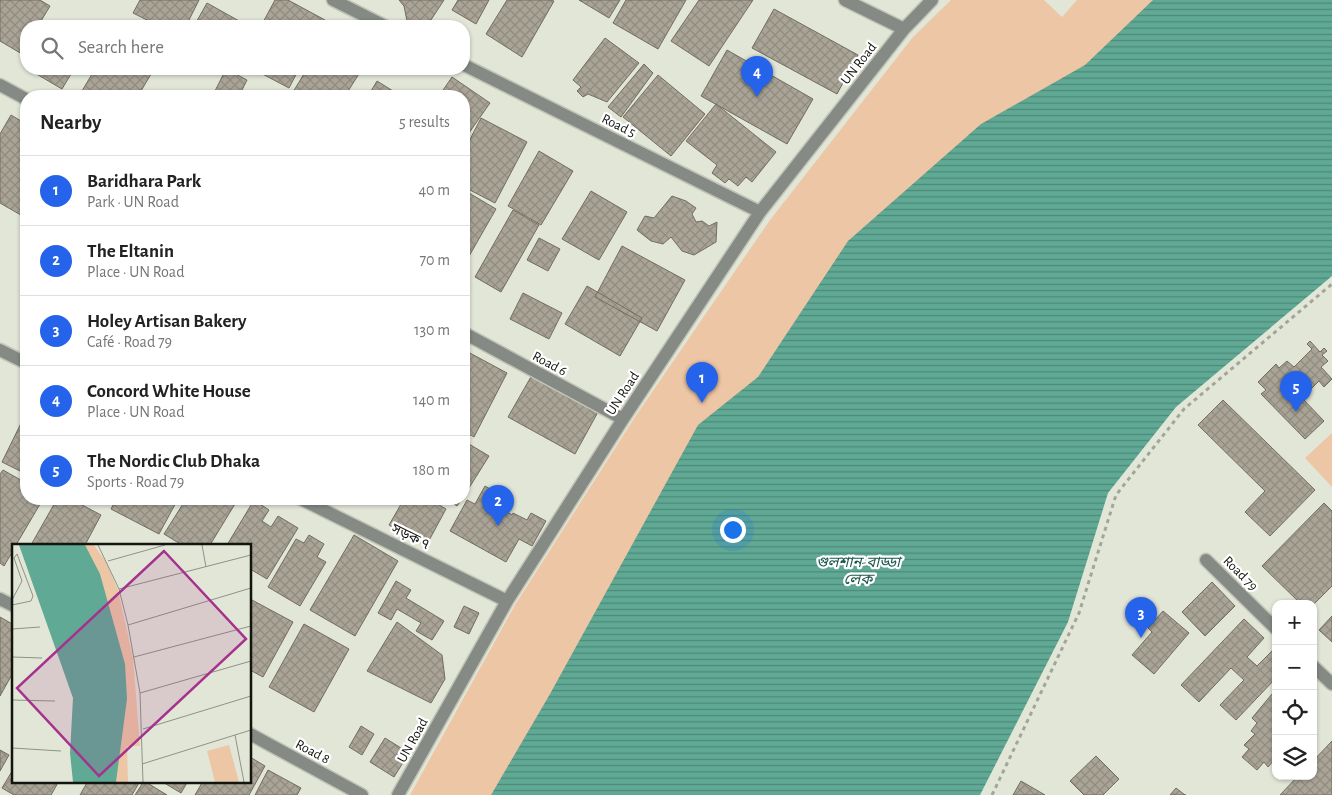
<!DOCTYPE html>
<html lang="en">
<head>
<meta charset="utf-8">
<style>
	:root { --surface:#fff; --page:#f6f6f6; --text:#222; --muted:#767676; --line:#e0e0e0; --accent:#2563eb }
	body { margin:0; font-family:"Alegreya Sans","Noto Sans Bengali",sans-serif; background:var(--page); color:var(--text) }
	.controls { position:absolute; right:15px; bottom:15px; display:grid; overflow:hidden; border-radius:10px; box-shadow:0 1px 4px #0004 }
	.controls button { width:45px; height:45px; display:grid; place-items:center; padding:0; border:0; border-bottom:1px solid var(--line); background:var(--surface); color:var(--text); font:25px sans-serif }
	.you { position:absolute; left:732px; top:529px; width:18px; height:18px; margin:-12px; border:4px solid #fff; border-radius:50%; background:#1a73e8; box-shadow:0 0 0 8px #1a73e833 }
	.badge { display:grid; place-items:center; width:32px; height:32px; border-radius:50%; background:var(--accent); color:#fff; font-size:16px; font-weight:700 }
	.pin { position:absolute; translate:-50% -41px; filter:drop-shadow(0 1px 2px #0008) }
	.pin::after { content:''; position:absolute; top:26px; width:18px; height:15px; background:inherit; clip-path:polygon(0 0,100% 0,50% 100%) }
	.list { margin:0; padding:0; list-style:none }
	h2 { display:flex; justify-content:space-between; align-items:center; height:65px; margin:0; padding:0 20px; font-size:21px }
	h2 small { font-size:16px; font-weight:400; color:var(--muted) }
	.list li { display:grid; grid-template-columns:32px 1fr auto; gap:15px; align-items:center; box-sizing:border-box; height:70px; padding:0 20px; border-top:1px solid var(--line) }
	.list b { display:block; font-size:19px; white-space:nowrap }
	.list p { margin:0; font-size:16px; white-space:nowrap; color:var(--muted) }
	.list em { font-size:16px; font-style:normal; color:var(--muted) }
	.icon { flex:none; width:28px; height:28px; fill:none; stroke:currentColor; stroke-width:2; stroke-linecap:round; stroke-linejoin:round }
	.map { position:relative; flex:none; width:1332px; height:795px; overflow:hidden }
	.search { position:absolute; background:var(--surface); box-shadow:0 1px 4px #0004; left:20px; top:20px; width:450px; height:55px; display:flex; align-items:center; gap:12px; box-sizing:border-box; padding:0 18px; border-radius:20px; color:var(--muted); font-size:19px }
	.panel { position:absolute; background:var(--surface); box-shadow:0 1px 4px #0004; left:20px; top:90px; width:450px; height:415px; border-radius:20px }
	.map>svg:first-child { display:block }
	.park { fill:#edc6a5 }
	.water { fill:url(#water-rules) }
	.building { fill:url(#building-cross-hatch); stroke:#726d60 }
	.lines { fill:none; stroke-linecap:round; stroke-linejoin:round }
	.street-casing { stroke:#c1c4b7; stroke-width:15 }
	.path { stroke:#a2a599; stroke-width:3; stroke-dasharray:4 4; stroke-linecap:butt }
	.street { stroke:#858a85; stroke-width:12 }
	.labels { text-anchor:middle; stroke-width:4.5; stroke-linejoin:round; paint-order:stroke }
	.street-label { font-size:14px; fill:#12140e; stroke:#fff }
	.water-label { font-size:15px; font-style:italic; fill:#1a5748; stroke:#fff }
	.inset-road { fill:none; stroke:#8f9287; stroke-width:1 }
	.view { fill:#a5328d; fill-opacity:0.15; stroke:#a5328d; stroke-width:2.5 }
	.inset-edge { fill:none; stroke:#12140e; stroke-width:2.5 }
</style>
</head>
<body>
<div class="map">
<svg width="1332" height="795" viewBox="0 0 1332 795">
	<defs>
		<pattern id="water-rules" width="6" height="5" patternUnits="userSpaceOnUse" patternTransform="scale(1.25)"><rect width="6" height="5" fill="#60a995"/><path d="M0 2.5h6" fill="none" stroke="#4e8878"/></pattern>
		<pattern id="building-cross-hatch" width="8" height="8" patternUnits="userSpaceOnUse" patternTransform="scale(1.25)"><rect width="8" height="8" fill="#a9a496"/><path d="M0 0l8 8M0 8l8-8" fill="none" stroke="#908c80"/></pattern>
	</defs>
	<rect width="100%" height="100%" fill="#e2e6d7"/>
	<!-- park -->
	<path class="park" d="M951 0H1044L1062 17 1077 0H1157L497 795H410L515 605 635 417 770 220 913 37Z
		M1332 433V487L1305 458Z"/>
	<!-- water -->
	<path class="water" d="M1153 0H1332V276L1176 407 1108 493 1068 622 980 795H491L550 694 698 425 758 377 848 241 981 124 1085 65Z"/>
	<!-- building -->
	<path class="building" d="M0 0H40L50 6 38 26H26V47L22 54 0 41Z
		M140 0H199L186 26H159L133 13Z
		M275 0H288L325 20 321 26H261Z
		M399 0H444L427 26H408L404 6Z
		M458 0H489L476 24 452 10Z
		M507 0H550L554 1 522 57 486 34Z
		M579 0H620L609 18Z
		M626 0H686L658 49 613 23Z
		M699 0H753L709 66 671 41Z
		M207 3 241 22 239 26H194Z
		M774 9 858 55 837 94 752 48Z
		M605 38 639 63 607 102 588 94 583 97 577 91 581 87 573 80Z
		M727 50 813 99 787 144 701 96Z
		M644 64 653 73 621 117 608 107Z
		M28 69H74L62 89Z
		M95 69H154L138 96H79Z
		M226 69 247 80 239 96H225L215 91Z
		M253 69H299L289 88Z
		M307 69H362L345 96H300L293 92Z
		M658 75 705 114 671 156 623 117Z
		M452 77 490 103 464 140V96H439Z
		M377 81 401 96H368Z
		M716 104 776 152 752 182 746 177 738 186 729 179 725 183 712 173 717 165 686 141Z
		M11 115 26 124V218L0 203V134Z
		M481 118 527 142 495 203 464 187V151Z
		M539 151 573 171 541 225 508 206Z
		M464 190 496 209 464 265Z
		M591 191 627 212 599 260 562 239Z
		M672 196 686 201 696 208 692 214 696 222 702 221 709 226 717 222 716 242 694 255 682 251 671 237 663 244 651 241 637 230 645 216 654 218Z
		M513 210 539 225 501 292 475 277Z
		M539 238 560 249 548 271 527 260Z
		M622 246 685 280 657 331 595 297Z
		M587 286 642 318 620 356 565 324Z
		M523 293 562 313 549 339 510 319Z
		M1310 341 1320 352 1324 348 1327 351 1322 355 1328 361 1321 367 1332 379 1324 387 1319 381 1302 398 1324 421 1305 439 1261 394 1266 390 1258 382 1276 364 1279 368 1287 361 1294 367 1312 349 1307 344Z
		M468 352 507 373 474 437 464 431V360Z
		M532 375 598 412 575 454 508 417Z
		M1223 400 1315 490 1270 536 1245 512 1265 491 1198 425Z
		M26 413V474L2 462Z
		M464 441 489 456 464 496Z
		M3 470 26 483V499H43L16 545H14V549L4 566 0 563V474Z
		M485 486 509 500 504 510 512 515 513 513 527 520 531 513 546 521 532 546 519 539 506 562 450 531 467 500 475 504Z
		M57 499H71L101 515 85 545H31Z
		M116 499H178L159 534 111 509Z
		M186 499H238L210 545H182L164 534Z
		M404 499H429L446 509 426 546 389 525Z
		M446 499H462L457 506Z
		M254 500 269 510 262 521 271 527 278 516 298 528 267 579 250 569V545H227Z
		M1324 503 1332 511V586L1313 605 1301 604 1262 566Z
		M309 535 324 544 317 557 326 562 300 606 268 587 296 539 304 543Z
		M354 535 398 561 355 636 310 610Z
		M396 581 411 590 406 598 444 621 432 640 416 631 421 623 397 609 391 620 378 613Z
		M1212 582 1235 606 1205 636 1182 612Z
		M252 600 293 622 263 677 250 670V603Z
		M464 606 479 613 469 634 454 627Z
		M1163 611 1189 633 1154 674 1132 655 1152 632 1148 628Z
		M1332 616V642L1319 630Z
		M0 617 14 625V671L0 696Z
		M1244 619 1264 638 1247 657 1257 666 1276 647V678L1236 720 1220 705 1244 680 1231 668 1199 702 1181 685Z
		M397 622 442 655 445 679 431 703 367 671Z
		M304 624 349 649 314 712 269 687Z
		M1272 694 1276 697V758L1268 767 1264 762 1257 770 1242 757 1249 749 1244 745 1255 734 1251 731 1257 723 1252 718Z
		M361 726 374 734 362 755 349 747Z
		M385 738 409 753 394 777 370 762Z
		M1332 741V795H1280L1298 776H1313V761Z
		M0 750 9 755 0 771Z
		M1096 756 1119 779 1103 795H1084L1070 781Z
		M250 757 265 766 249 795H195L203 781H250Z
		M14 768V781H59L51 795H14L2 788Z
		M268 770 301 788 297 795H255Z
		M88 781H140L132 795H80Z
		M144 781 167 795H135Z
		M161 781H188L181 793Z
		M1021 781 1045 795H1013Z
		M1176 788 1185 795H1186H1170Z"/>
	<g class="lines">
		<defs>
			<path id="street" d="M333 0 385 26
				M845 0 904 29
				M464 65 760 212
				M0 85 26 99
				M464 333 623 419
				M0 350 26 363
				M301 499 507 601
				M1206 560 1276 629
				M0 599 14 606
				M1313 666 1332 684
				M250 734 362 795
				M398 795 507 601 623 419 760 212 904 29 932 0"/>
		</defs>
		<!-- street casing -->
		<use href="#street" class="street-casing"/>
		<!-- path -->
		<path class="path" d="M992 795 1079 613 1116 495 1184 409 1332 284"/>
		<!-- street -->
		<use href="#street" class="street"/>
	</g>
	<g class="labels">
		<!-- street labels -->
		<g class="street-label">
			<text transform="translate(858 63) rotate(-52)" y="5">UN Road</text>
			<text transform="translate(619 125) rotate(26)" y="5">Road 5</text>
			<text transform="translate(550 363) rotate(28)" y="5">Road 6</text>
			<text transform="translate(622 393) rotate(-57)" y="5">UN Road</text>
			<text transform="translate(411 536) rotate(26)" y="5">সড়ক ৭</text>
			<text transform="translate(1241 573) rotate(45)" y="5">Road 79</text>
			<text transform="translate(412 740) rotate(-61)" y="5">UN Road</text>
			<text transform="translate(313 751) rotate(28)" y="5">Road 8</text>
		</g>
		<!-- water labels -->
		<g class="water-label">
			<text x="858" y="567">গুলশান-বাড্ডা<tspan x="858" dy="17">লেক</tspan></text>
		</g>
	</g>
	<!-- overview -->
	<g transform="translate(12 544)">
		<rect width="239" height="239" fill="#e2e6d7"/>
		<path d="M73 1H82L94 18 106 46 121 114 128 202H115L116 238H103ZM217 201 227 238H203L195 207Z" fill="#edc6a5"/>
		<path d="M7 1H73L88 30 113 120 115 155 104 238H61L58 209 61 154Z" fill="#60a995"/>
		<path class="inset-road" d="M86 1 107 45 116 81 128 149 131 238M190 1 194 23M96 17 153 1M107 45 239 11M0 56 10 37 2 14 5 10 21 52 19 57 0 61M116 81 239 44M0 85 28 83M0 113 30 114M122 113 239 82M128 149 239 117M0 156 43 157M131 185 239 152M223 191 232 238M0 204 49 207M130 220 239 186"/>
		<path class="view" d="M152 7 234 95 87 232 5 144Z"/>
		<rect width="239" height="239" class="inset-edge"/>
	</g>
</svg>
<div class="controls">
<button>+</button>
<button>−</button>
<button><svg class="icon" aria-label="locate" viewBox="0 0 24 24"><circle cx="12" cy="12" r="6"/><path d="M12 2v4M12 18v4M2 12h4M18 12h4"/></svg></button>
<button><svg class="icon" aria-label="layers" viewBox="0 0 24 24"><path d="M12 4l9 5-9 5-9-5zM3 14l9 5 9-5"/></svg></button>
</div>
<div class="you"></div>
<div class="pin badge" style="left:702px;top:403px">1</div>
<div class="pin badge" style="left:498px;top:526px">2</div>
<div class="pin badge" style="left:1141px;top:638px">3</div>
<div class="pin badge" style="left:757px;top:97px">4</div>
<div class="pin badge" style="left:1296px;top:412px">5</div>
<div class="search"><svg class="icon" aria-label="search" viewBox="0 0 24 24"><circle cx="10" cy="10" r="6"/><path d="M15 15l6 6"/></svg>Search here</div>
<section class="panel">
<h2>Nearby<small>5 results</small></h2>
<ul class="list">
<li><span class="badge">1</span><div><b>Baridhara Park</b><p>Park · UN Road</p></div><em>40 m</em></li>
<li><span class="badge">2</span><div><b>The Eltanin</b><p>Place · UN Road</p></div><em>70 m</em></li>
<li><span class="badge">3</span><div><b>Holey Artisan Bakery</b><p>Café · Road 79</p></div><em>130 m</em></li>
<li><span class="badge">4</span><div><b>Concord White House</b><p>Place · UN Road</p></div><em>140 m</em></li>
<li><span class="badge">5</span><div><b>The Nordic Club Dhaka</b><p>Sports · Road 79</p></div><em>180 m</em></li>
</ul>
</section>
</div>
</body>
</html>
